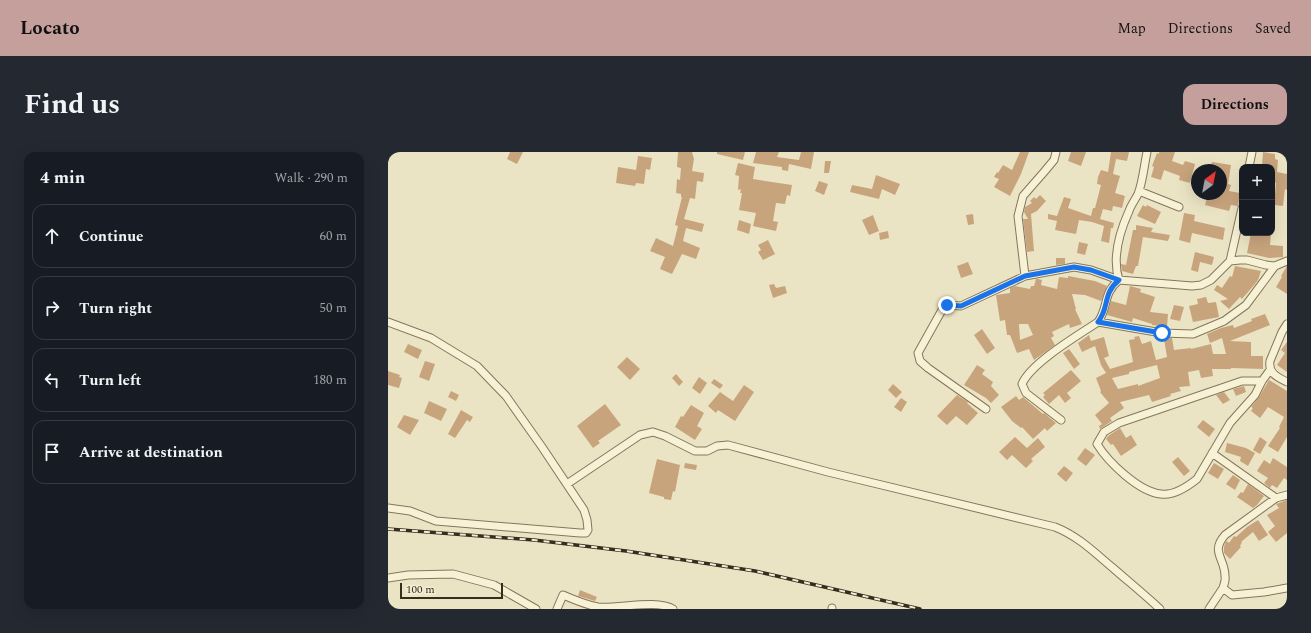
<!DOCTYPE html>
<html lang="en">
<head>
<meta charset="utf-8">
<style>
	:root { --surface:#171b24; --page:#242831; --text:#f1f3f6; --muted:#9ea1a6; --line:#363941; --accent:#c59f9c }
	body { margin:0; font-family:Spectral,serif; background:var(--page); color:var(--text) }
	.controls { position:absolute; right:12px; top:12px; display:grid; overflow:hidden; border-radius:8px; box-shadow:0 4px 16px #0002 }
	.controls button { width:36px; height:36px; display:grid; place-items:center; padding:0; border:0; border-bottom:1px solid var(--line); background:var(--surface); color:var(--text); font:20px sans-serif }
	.compass { position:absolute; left:803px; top:12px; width:36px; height:36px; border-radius:50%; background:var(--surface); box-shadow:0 4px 16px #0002; rotate:32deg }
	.scale { position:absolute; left:12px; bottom:10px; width:103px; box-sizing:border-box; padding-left:4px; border:2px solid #362c1f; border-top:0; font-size:11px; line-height:14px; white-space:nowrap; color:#362c1f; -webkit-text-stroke:3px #f3edd3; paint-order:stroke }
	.stop { position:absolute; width:12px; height:12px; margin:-9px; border:3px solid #1a73e8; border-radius:50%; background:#fff }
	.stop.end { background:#1a73e8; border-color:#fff; box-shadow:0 1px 4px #0008 }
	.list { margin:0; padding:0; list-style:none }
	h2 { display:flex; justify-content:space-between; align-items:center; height:52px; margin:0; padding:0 16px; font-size:17px }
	h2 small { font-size:13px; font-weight:400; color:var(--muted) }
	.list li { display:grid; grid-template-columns:26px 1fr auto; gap:12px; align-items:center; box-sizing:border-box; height:64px; margin:0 8px 8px; padding:0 8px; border:1px solid var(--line); border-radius:12px }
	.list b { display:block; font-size:15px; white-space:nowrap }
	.list em { font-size:13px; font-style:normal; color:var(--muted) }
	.icon { flex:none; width:22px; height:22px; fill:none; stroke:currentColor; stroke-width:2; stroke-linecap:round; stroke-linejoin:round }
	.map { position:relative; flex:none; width:899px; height:457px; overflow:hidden; border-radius:12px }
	header { display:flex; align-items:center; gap:24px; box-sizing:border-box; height:56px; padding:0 20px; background:var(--accent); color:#111 }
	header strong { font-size:19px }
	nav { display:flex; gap:22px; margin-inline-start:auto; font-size:14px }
	.intro { display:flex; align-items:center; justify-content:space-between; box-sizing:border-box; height:96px; padding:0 24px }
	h1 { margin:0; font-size:28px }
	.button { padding:10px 18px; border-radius:12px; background:var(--accent); color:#111; font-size:14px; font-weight:700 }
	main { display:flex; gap:24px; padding:0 24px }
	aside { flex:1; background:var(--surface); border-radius:12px; box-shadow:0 4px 16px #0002 }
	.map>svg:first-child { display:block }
	.building { fill:#c8a47c; fill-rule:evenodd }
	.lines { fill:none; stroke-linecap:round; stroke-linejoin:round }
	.minor-casing { stroke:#85765b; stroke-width:9 }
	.minor { stroke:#f7f1d6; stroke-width:7 }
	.rail-casing { stroke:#362c1f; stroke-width:3.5 }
	.rail { stroke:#f3edd3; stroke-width:2; stroke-dasharray:6; stroke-linecap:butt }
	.route { stroke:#1a73e8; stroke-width:5 }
</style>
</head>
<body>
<header>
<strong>Locato</strong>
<nav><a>Map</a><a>Directions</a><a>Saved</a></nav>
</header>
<div class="intro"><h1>Find us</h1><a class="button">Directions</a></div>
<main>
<aside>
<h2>4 min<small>Walk · 290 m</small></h2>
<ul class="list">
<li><svg class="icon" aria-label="ahead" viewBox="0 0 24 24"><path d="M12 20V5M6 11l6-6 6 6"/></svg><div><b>Continue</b></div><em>60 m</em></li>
<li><svg class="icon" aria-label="right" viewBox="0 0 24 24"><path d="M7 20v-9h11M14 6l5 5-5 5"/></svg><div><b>Turn right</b></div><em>50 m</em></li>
<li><svg class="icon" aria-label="left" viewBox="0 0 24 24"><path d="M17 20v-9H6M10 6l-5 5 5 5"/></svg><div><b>Turn left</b></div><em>180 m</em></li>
<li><svg class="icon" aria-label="arrive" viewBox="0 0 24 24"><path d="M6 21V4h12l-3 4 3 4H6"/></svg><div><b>Arrive at destination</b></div></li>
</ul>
</aside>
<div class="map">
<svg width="899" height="457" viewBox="0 0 899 457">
	<rect width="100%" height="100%" fill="#ebe4c4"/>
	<!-- building -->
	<path class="building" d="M122 0H135L129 12 119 7Z
		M290 0H304L306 7 304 19 316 21 315 30 309 29 307 47 302 46 296 67 316 72 314 80 298 76 295 89 312 96 308 107 294 102 284 122 272 117 277 105 262 99 268 86 285 94 290 74 287 73 294 45H293V42L288 41 289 27 292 28 293 16 289 15Z
		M329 0H357L355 8 329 2Z
		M368 0H391L389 5 411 8 413 0H426L423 17 401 12 400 19 394 18V15L365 11Z
		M632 0H641L633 22 622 44 606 35 611 27 606 25 609 20 610 21 615 13 624 18Z
		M683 0H698L693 14 680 9Z
		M723 0H741L739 9 728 7 725 22 732 24 727 41 737 44 734 56 725 54 724 59 715 57 712 67 726 71 725 76H723L721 91 713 89 716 74 704 70 691 68 688 82 667 78 669 69 660 67V62L669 64 676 45 683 47 680 56 703 64 705 56H707L713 33 709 32 710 25 713 18 720 20Z
		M771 0H787L784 9 795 13 797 9 807 12 802 31 791 28 792 24 776 18 773 28 763 25 766 15 764 14 769 1 771 2Z
		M875 0 887 2V7L890 8 889 20 899 22V38L897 37 895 54 886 53 888 31 884 30V15L874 14Z
		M250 4 264 6 262 18 258 17 256 32 248 31 247 34 228 31 230 15 248 18Z
		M437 9H443L441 21H436Z
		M824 10 843 13 840 32 843 33 841 39 852 41 850 54 843 53 841 59 817 53 820 42 833 44V18H822Z
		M350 11 367 15 365 27 404 33 402 44 399 43 397 52 388 51 385 69 390 70 388 79 365 74 368 61 351 58 354 41H352L353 37 350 38 351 24 347 23Z
		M488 23 512 32 507 43 494 37 491 47 462 40 464 33 484 37Z
		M431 29 440 32 436 43 427 39Z
		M652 43 658 49 649 59 643 62 646 99 639 100 635 67H640L636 60 637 55 644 51 642 49 646 45 648 47Z
		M755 53 758 55 759 53 773 60 767 72 749 64Z
		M796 61 807 63 806 69 837 76 835 88 804 81 802 91 791 88Z
		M585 62 586 72 580 73 578 63Z
		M485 63 491 79 481 83 474 68Z
		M351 68 363 72 361 82 349 78Z
		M748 73 765 76 763 80 782 83 780 89 755 85 750 114H748L745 122 734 119 733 112 738 113 745 78H748Z
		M500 79 501 86 492 88 491 81Z
		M863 81H883L882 93 895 94V105L881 106 859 101Z
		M380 88 387 102 375 108 370 100 373 98 370 93Z
		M691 90 700 92 697 103 689 101Z
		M807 100 826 105 824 113 812 110 810 120 803 118Z
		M668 106H677V112L668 113Z
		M580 110 585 122 573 126 569 114Z
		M847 114 873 119 870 128 867 132 854 147 852 145 841 157 832 149 840 147 826 138 829 133 834 136 842 124 844 125Z
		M899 114V142L888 135 894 125 893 124Z
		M680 124 707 129 719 134 713 149 697 143 684 142 688 157H687L694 172 682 176 681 172 664 180 666 184 663 186 667 193 646 208 641 197 629 201 622 183H619L617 168 612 169 608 143 622 141V136L627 134 642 137 643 134H646L648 127H650L654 128 653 133 669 137 671 125 680 126ZM631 172H640L645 183 632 188Z
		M386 132 388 136 397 134 399 141 385 146 381 133Z
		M742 134 753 137 752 140 767 145 762 160 780 162 779 175 764 173V172L745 166 744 170 719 163 723 149 738 153Z
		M818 145 820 151 828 150 831 165 805 170 801 154 810 152 809 147Z
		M786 153 796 155 792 169 782 167Z
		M877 162 882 173 842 189 863 190V204H875V217L843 216V217H824L825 224 813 226 811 218 800 220 802 234 791 235 793 239 782 242 783 244 764 250 761 243 732 250 736 256 722 266 724 269 712 277 711 274 714 272 707 263 721 251 712 240 713 239 708 226 718 221 713 213 707 194 694 200 690 191 701 183 703 189 716 185 721 204 716 206 722 217 745 210 741 188 747 187 746 185 751 184 754 192 763 189 768 208 779 205 776 187 782 186H784L786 198 803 196V197L823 192 825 202H838L834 186 822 191 819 182 833 176 845 173 846 176 864 169 863 167ZM769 213 772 226 750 234V232L730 237 724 226 741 222V220Z
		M594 177 607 196 599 202 586 183Z
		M899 190V220L889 213 897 201 893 198Z
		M20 192 34 198 30 207 16 200Z
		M681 197 692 212 686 217 675 201Z
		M239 205 252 217 242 228 229 215Z
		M37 209 47 212 41 229 31 225Z
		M589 213 597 218 594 222 605 230 603 234 611 243 603 251 598 246 576 233Z
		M683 218 693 229 679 241 683 246 677 251 671 243 661 252 655 245 657 243 655 241Z
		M0 219 12 223 11 225 14 226 11 236 0 233Z
		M288 222 295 230 291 234 284 226Z
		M311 225 319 231 312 242 304 236Z
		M326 227 335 233 332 237 323 231Z
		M881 228 899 239V285L890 300 880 294 892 276 891 275 896 265 880 255 872 266 863 259 865 256 863 255 871 245Z
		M505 232 514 240 508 246 500 238Z
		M356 233 366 240 347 269 330 258 328 261 320 254 332 240 345 249Z
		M856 234 858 240 848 244 845 237Z
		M63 239 71 243 68 249 60 245Z
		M836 240 842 248 835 252 828 243Z
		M569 243 580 250 579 251 590 261 579 273 568 264 559 273 549 264Z
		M628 244 631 248 635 245 655 262 656 261 668 271 659 279 657 276 645 287 634 275 633 276 624 269 613 255Z
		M513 246 519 250 513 260 506 255Z
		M41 249 59 257 53 269 36 261Z
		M217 252 233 273 210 289 212 291 205 296 189 274Z
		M303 253 316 261 309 274 314 277 307 288 287 275 293 264 295 265Z
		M73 258 85 265 82 270 79 268 67 286 60 282Z
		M16 263 31 268 22 283 9 275Z
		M815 268 827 277 821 285 809 275Z
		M732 276 738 286 743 283 749 293 733 304 725 292 723 293 718 287 720 284Z
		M627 285 639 296 650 286 657 295 643 307 645 309 638 316 624 303 619 308 611 300Z
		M872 285 879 290 872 302 865 298Z
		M839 291 858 296 867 301 860 314 852 309 853 305 837 300Z
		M697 296 707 303 698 314 689 307Z
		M790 305 802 319 796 324 784 310Z
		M885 306 899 315V328L896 326 889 336 884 333 882 336 876 331 880 326 869 319 876 308 882 312Z
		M269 307 292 313 287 340 285 339 283 348 276 347V345L261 341Z
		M297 311 309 313 308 318 296 316Z
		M826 311 836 317 830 327 820 321Z
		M676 314 685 321 678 330 669 322Z
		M845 323 852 328 847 338 838 332Z
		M860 332 876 344 869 353 865 356 849 345 853 340 855 341Z
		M899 348V381L888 390 880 380 887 374 879 363 891 356 888 352Z
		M870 368 880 383 871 389 865 380 853 390H854L852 394 853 395 842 407 836 401V395L837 391 839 389 841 391 846 384 848 385 859 375Z
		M192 438 209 445 207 449 190 444Z"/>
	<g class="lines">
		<defs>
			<path id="minor" d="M668 0 666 8 656 20 635 44 630 64 637 124 686 115 703 118 731 128 804 134 813 133 823 128 842 109 854 56
				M861 15 864 0
				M751 39 791 55
				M842 109 852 108H859L878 113 887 114 899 109
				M731 128C724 106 732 79 741 59 743 53 747 48 750 42 755 29 756 14 759 0
				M0 170 43 186 89 214 118 244 154 295 196 358 199 368 200 378 198 381H192L48 369 22 359 0 356
				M710 170 774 181 805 182 836 169 858 153 887 114
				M899 172 894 180 882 209C880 221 889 225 899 230
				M874 229H854L731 271 716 280 709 292C720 310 751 340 773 342 786 344 799 335 809 327L842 271 867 243 874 229 882 218
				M598 257 540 216 532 209 530 201 554 158 559 153 573 154 637 124
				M673 268 638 241 634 232C643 211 689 184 710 170 721 155 714 142 731 128
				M824 301 888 346
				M179 332 252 283 265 280 277 284 307 299H319L329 294 340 293 440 320 667 375C690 384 707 401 725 416 741 430 757 443 772 457
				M899 343 888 346 837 383C822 400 837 406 837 424 838 428 836 432 835 436L844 443 876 440 899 436
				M0 426 20 423 65 422 106 433 148 457
				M169 457 175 443C187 448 198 453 210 455 230 457 269 447 285 457
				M444 457V456
				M821 457 835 436"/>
		</defs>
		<!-- minor casing -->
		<use href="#minor" class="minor-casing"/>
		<!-- minor -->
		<use href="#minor" class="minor"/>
		<defs>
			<path id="rail" d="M0 377 146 388 238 399 367 419 532 457"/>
		</defs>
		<!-- rail casing -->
		<use href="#rail" class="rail-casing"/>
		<!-- rail -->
		<use href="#rail" class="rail"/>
	</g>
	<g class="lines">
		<!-- route -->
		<path class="route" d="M559 153 573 154 637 124 686 115 703 118 731 128C714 142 722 155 710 170L774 181"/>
	</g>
</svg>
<div class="controls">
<button>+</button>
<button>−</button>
</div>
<svg class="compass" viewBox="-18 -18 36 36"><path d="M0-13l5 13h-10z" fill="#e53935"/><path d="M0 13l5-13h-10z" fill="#9ea1a6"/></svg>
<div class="scale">100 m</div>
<div class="stop" style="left:774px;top:181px"></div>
<div class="stop end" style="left:559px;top:153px"></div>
</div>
</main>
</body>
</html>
